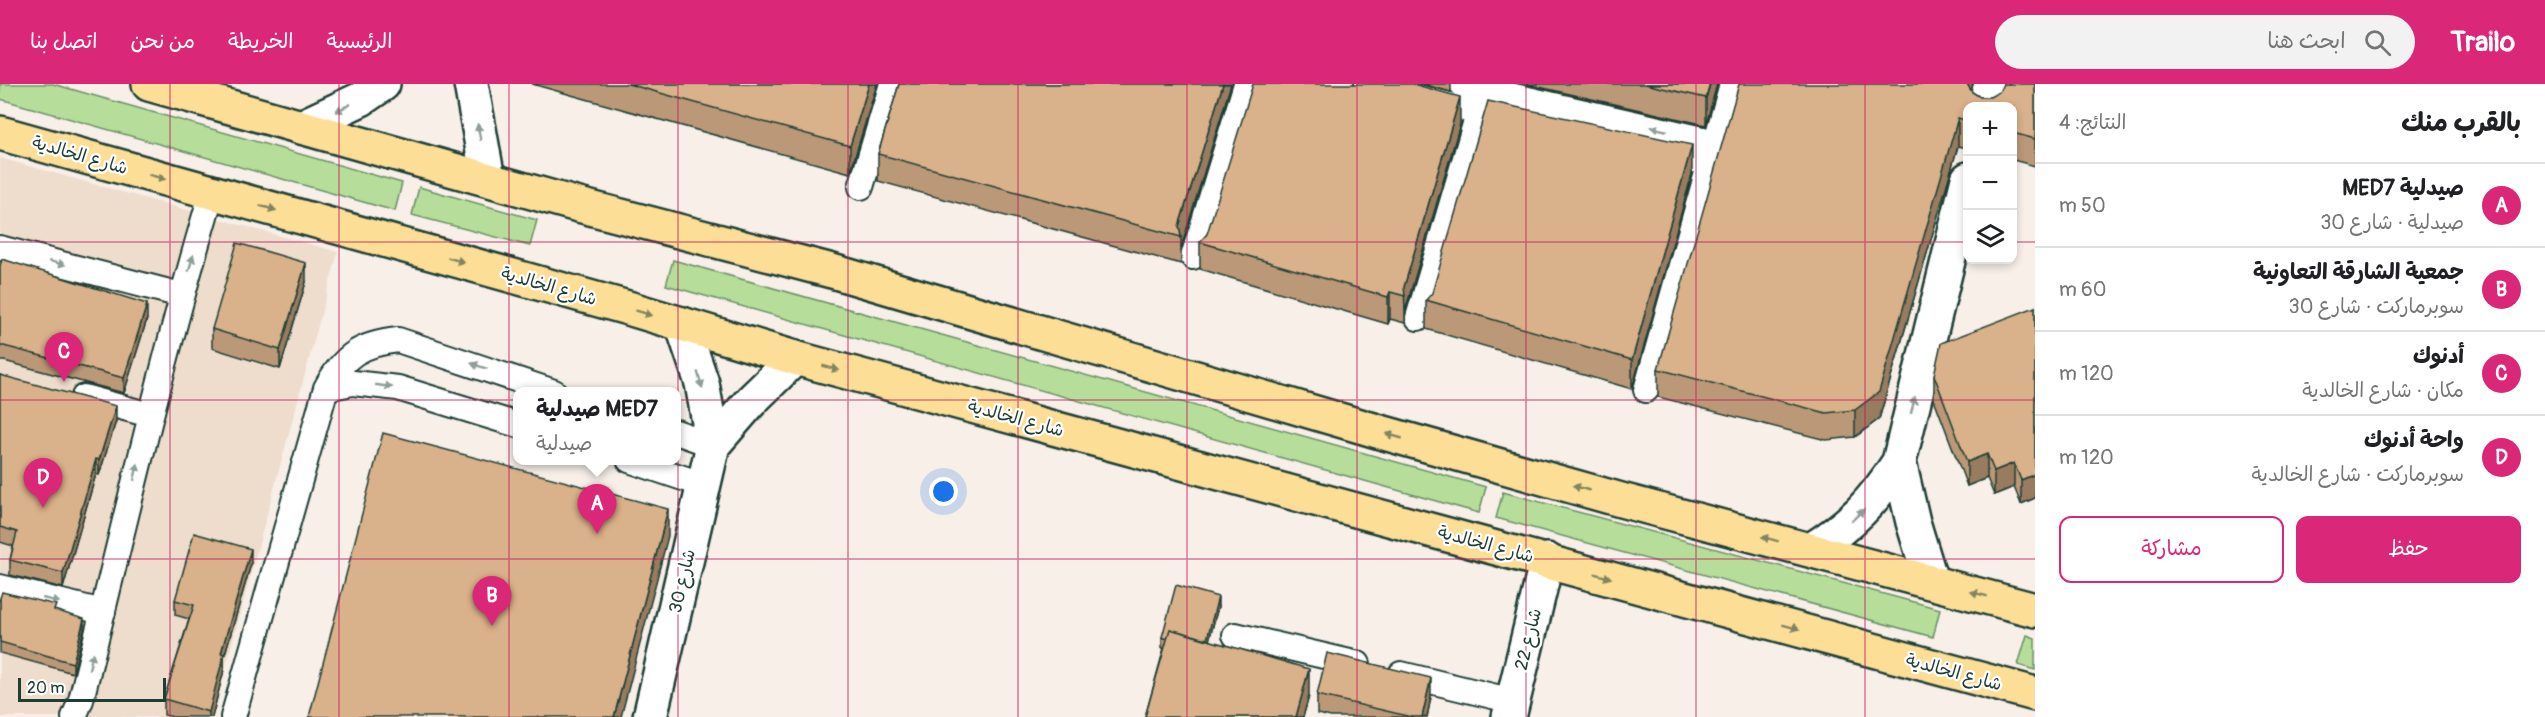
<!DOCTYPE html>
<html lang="ar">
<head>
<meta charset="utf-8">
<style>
	:root { --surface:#fff; --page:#f2f2f2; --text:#202124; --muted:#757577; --line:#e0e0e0; --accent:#db2777 }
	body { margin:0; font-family:Pangolin,"Playpen Sans Arabic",sans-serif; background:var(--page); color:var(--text); direction:rtl }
	.controls { position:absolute; right:18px; top:18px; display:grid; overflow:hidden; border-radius:12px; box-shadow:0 3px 9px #0003 }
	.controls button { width:54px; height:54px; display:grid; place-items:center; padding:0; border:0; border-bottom:2px solid var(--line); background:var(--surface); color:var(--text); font:30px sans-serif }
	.scale { position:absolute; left:18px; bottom:15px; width:148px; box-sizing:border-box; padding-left:6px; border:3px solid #1f3d34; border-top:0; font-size:16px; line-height:21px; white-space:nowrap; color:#1f3d34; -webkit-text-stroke:4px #fff; paint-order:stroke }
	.you { position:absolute; left:944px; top:408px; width:21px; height:21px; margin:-15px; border:4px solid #fff; border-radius:50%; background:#1a73e8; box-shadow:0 0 0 9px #1a73e833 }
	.badge { display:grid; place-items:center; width:39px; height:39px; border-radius:50%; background:var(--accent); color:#fff; font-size:20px; font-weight:700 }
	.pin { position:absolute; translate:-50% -50px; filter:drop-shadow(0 2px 3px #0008) }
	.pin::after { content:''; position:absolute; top:32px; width:21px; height:18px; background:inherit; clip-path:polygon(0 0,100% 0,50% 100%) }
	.popup { position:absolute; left:513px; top:303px; width:168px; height:78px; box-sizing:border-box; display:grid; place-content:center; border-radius:12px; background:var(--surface); filter:drop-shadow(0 2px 4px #0005); font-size:20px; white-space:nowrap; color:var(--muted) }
	.popup b { font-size:22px; color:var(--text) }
	.popup::after { content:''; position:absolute; left:50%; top:100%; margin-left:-12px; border:12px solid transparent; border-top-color:var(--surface) }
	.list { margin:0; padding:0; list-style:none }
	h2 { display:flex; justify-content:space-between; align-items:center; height:78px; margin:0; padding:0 24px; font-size:26px }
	h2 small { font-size:20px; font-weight:400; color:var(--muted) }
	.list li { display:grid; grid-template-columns:39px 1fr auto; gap:18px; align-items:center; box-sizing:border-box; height:84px; padding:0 24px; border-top:2px solid var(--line) }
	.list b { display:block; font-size:22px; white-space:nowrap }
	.list p { margin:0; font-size:20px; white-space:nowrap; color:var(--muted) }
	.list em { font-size:20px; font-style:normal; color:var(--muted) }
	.actions { display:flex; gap:12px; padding:18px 24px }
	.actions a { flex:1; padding:14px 0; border:2px solid var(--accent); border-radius:12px; text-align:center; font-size:21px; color:var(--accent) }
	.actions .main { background:var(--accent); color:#fff }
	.icon { flex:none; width:33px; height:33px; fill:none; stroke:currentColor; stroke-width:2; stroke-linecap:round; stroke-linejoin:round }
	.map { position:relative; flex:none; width:2035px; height:633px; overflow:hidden; direction:ltr }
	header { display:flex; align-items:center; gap:36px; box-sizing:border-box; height:84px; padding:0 30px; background:var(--accent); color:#fff }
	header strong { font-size:28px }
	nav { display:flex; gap:33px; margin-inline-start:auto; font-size:21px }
	.search { width:420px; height:54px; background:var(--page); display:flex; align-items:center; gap:15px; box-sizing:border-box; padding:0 21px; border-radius:33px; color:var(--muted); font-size:22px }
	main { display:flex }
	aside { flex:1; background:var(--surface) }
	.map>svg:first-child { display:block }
	.built { fill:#eedccc }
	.green { fill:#b6de9a; stroke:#6a8e67; stroke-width:1.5 }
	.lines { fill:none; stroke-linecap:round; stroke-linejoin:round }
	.service-casing { stroke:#1f3d34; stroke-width:28 }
	.minor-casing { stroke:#1f3d34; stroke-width:38 }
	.primary-casing { stroke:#1f3d34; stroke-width:38 }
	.service { stroke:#fff; stroke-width:24 }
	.minor { stroke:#fff; stroke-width:33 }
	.primary { stroke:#fcde96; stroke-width:33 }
	.wall { fill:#bb9877; stroke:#1f3d34; stroke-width:1.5 }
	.shaded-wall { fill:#987c61; stroke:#1f3d34; stroke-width:1.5 }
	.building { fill:#d9b18a; stroke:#1f3d34; stroke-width:1.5 }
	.oneway { fill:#8f9e9a }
	.oneway2 { fill:#828560 }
	.grid { fill:none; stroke:#c2185b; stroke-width:1.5; stroke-opacity:0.55 }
	.labels { text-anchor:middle; stroke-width:4.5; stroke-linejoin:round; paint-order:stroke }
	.street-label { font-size:18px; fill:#1f3d34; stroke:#fff }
</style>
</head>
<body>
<header>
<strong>Trailo</strong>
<div class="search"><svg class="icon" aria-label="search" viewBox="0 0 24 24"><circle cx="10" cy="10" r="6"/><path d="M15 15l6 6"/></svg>ابحث هنا</div>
<nav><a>الرئيسية</a><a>الخريطة</a><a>من نحن</a><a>اتصل بنا</a></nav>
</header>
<main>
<aside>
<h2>بالقرب منك<small>النتائج: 4</small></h2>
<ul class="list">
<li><span class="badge">A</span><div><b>صيدلية MED7</b><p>صيدلية · شارع 30</p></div><em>50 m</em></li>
<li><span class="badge">B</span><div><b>جمعية الشارقة التعاونية</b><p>سوبرماركت · شارع 30</p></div><em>60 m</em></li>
<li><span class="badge">C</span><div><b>أدنوك</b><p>مكان · شارع الخالدية</p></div><em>120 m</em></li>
<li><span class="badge">D</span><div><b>واحة أدنوك</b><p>سوبرماركت · شارع الخالدية</p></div><em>120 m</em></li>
</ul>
<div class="actions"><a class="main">حفظ</a><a>مشاركة</a></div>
</aside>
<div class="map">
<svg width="2035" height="633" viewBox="0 0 2035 633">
	<rect width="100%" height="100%" fill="#f7efe8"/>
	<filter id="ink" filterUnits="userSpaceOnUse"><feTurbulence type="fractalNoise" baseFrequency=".0167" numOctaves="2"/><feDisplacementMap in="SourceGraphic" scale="12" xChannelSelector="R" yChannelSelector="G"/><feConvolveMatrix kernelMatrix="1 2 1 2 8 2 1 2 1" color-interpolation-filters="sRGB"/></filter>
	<g filter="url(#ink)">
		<!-- built -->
		<path class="built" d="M0 74 338 168 212 633H0Z"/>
		<!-- green -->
		<path class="green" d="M0 0H53L402 99 395 127 0 15Z
			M419 103 537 136 530 162 412 131Z
			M673 176 1486 403 1479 429 666 201Z
			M1503 408 1940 525 1933 553 1496 434Z
			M2027 551 2035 554V586L2018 581Z"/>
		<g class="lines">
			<defs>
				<path id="service" d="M1367 0 1516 38
					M1462 0 1716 58
					M1661 69 1709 79
					M861 103 892 0
					M0 164 181 211
					M1193 173 1246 0
					M1418 234 1478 30
					M326 304 353 299 398 304 518 341
					M1646 306 1732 0
					M84 313 150 331
					M676 348 713 361
					M629 376 704 401
					M0 503 103 528
					M1235 551 1358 580
					M1401 590 1513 617
					M74 633 81 616C123 446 162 276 212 108
					M233 633 326 304C344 271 361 260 398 256L554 308"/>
				<path id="minor" d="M471 0 488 95
					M1985 22 1991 0
					M301 43 361 15 383 0
					M713 361 752 316 795 274
					M1899 378 1913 438 1931 497
					M1811 466C1851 441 1874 417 1899 378L1968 95
					M650 633 713 361 702 299 682 240
					M1509 633 1547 476"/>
				<path id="primary" d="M149 0 571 119 832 187 1377 347 1621 416 2035 526
					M0 49 628 224 795 274 2035 610"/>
			</defs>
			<!-- service casing -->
			<use href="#service" class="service-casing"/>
			<!-- minor casing -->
			<use href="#minor" class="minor-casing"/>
			<!-- primary casing -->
			<use href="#primary" class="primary-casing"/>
			<!-- service -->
			<use href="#service" class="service"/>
			<!-- minor -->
			<use href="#minor" class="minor"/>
			<!-- primary -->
			<use href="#primary" class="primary"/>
		</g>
		<!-- wall -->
		<path class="wall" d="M532 0H877L850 89Z
			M899 0H1231L1181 164V180L878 97V70Z
			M1422 0H1451V8Z
			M1526 0H1717L1706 41Z
			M2035 0V82L2013 76V22H1968V64L1958 62 1879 335 1855 353 1826 356 1658 313V285L1971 6 1972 8 1980 13H1990Z
			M1460 40 1405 227V239L1390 235 1388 240 1200 185V158L1207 150Z
			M1692 90 1632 305 1426 245V216Z
			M0 182 147 235 124 309 4 277H0Z
			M306 198 280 285 212 264V245Z
			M2035 223V414L2021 420 2014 403 1994 411 1987 394 1967 402 1934 315V291Z
			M0 291 116 337 99 391 96 390 63 504 10 491V476L13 462 0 458Z
			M251 480 224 573V586L212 633H173L164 631V615L189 535 175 531V516Z
			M0 514 56 527 84 545 73 589 0 569Z
			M1218 523 1209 556 1309 612 1303 633H1145L1164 564H1162V553Z
			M1317 611 1431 613 1427 633H1331L1317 630Z"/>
		<!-- shaded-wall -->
		<path class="shaded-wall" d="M869 0H877L850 89V62Z
			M1223 0H1231L1181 164V153L1179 142Z
			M1710 0H1717L1706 41V14Z
			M1967 0H1973L1967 17Z
			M1460 13V40L1405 227 1404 203Z
			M1958 34V62L1879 335 1855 353V326Z
			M1692 61V90L1632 305V276Z
			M306 179V198L280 285V266Z
			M1390 208V235L1388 240V213Z
			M147 220V235L124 309V294Z
			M116 322V337L99 391V376Z
			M1987 370V394L1967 402V378Z
			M96 375V390L63 504V489Z
			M2014 379V403L1994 411V387Z
			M2035 390V414L2021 420V396Z
			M668 425V452L621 633H614Z
			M251 465V480L224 573V586L212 633H209V628L221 569Z
			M1218 513V523L1204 575V565Z
			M84 535V545L73 589V579Z
			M1309 585V612L1303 633H1296Z
			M1431 594V613L1427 633H1422Z"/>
		<!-- building -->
		<path class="building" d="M628 0H869L850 62Z
			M899 0H1223L1179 142 1181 153 878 70Z
			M1253 0H1413L1460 13 1404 203 1405 212 1390 208 1388 213 1200 158 1207 150Z
			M1645 0H1710L1706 14Z
			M1739 0H1967L1972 8 1980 13H1990L1999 8 2003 0H2035V55L2013 49V22H1968V37L1958 34 1879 308 1855 326 1826 329 1658 285Z
			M1488 17 1692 61 1632 276 1426 216 1432 209Z
			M237 159 306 179 280 266 212 245Z
			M2 175 147 220 124 294 4 262H0V182Z
			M2035 223V390L2021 396 2014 379 1994 387 1987 370 1967 378 1934 291 1941 259Z
			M0 291 116 322 99 376 96 375 63 489 10 476 17 448 0 443Z
			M383 349 668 425 614 633H309Z
			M194 449 251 465 221 569 224 570 209 628 164 615 194 521 175 516Z
			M1176 501 1218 513 1207 555 1170 545 1167 555 1162 553Z
			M2 508 56 521 54 526 84 535 73 579 0 558V514Z
			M1170 545 1309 585 1296 633H1145Z
			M1327 569 1431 594 1422 633H1412L1317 611Z"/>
		<!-- one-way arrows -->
		<defs><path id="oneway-solid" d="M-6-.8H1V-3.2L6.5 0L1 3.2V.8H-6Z" transform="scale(1.5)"/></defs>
		<g class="oneway">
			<use href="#oneway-solid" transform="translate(343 24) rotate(153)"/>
			<use href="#oneway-solid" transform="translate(1659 45) rotate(-167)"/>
			<use href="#oneway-solid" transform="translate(479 48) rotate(-100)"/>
			<use href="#oneway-solid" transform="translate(57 179) rotate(14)"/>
			<use href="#oneway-solid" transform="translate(191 179) rotate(-73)"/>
			<use href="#oneway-solid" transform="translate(479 282) rotate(-161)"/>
			<use href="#oneway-solid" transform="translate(700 296) rotate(74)"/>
			<use href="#oneway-solid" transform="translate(384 302) rotate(8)"/>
			<use href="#oneway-solid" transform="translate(1913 321) rotate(-76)"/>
			<use href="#oneway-solid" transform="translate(136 388) rotate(-77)"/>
			<use href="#oneway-solid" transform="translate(1858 431) rotate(-43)"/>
			<use href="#oneway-solid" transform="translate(51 516) rotate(13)"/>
			<use href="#oneway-solid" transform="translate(91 577) rotate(-76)"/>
		</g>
		<g class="oneway2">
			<use href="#oneway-solid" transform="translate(157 93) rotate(16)"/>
			<use href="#oneway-solid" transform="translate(268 124) rotate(16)"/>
			<use href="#oneway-solid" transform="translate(456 176) rotate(16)"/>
			<use href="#oneway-solid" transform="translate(644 229) rotate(17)"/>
			<use href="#oneway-solid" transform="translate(831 284) rotate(15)"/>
			<use href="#oneway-solid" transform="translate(1394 352) rotate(-164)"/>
			<use href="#oneway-solid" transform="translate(1581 404) rotate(-164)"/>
			<use href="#oneway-solid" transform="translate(1770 455) rotate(-165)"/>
			<use href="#oneway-solid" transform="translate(1603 492) rotate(15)"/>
			<use href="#oneway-solid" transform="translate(1979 510) rotate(-165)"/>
			<use href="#oneway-solid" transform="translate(1791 543) rotate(15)"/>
		</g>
	</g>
	<!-- grid -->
	<path class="grid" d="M170 0V633M339 0V633M509 0V633M678 0V633M848 0V633M1018 0V633M1187 0V633M1357 0V633M1526 0V633M1696 0V633M1865 0V633M0 158H1968M2012 158H2035M0 316H2035M0 475H2035"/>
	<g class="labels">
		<!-- street labels -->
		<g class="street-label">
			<text transform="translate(80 71) rotate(16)" y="6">شارع الخالدية</text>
			<text transform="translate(549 202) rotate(16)" y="6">شارع الخالدية</text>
			<text transform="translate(1016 334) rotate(15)" y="6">شارع الخالدية</text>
			<text transform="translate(1486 460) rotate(15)" y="6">شارع الخالدية</text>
			<text transform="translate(682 497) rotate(-77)" y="6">شارع 30</text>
			<text transform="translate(1528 555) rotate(-76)" y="6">شارع 22</text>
			<text transform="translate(1954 588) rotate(15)" y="6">شارع الخالدية</text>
		</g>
	</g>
</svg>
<div class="controls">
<button>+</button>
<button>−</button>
<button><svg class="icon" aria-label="layers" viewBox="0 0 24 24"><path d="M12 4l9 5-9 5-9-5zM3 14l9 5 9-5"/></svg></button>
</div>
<div class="scale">20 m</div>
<div class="you"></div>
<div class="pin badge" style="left:597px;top:450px">A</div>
<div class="popup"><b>صيدلية MED7</b>صيدلية</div>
<div class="pin badge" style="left:492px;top:542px">B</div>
<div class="pin badge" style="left:64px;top:298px">C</div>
<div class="pin badge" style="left:43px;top:424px">D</div>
</div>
</main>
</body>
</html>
